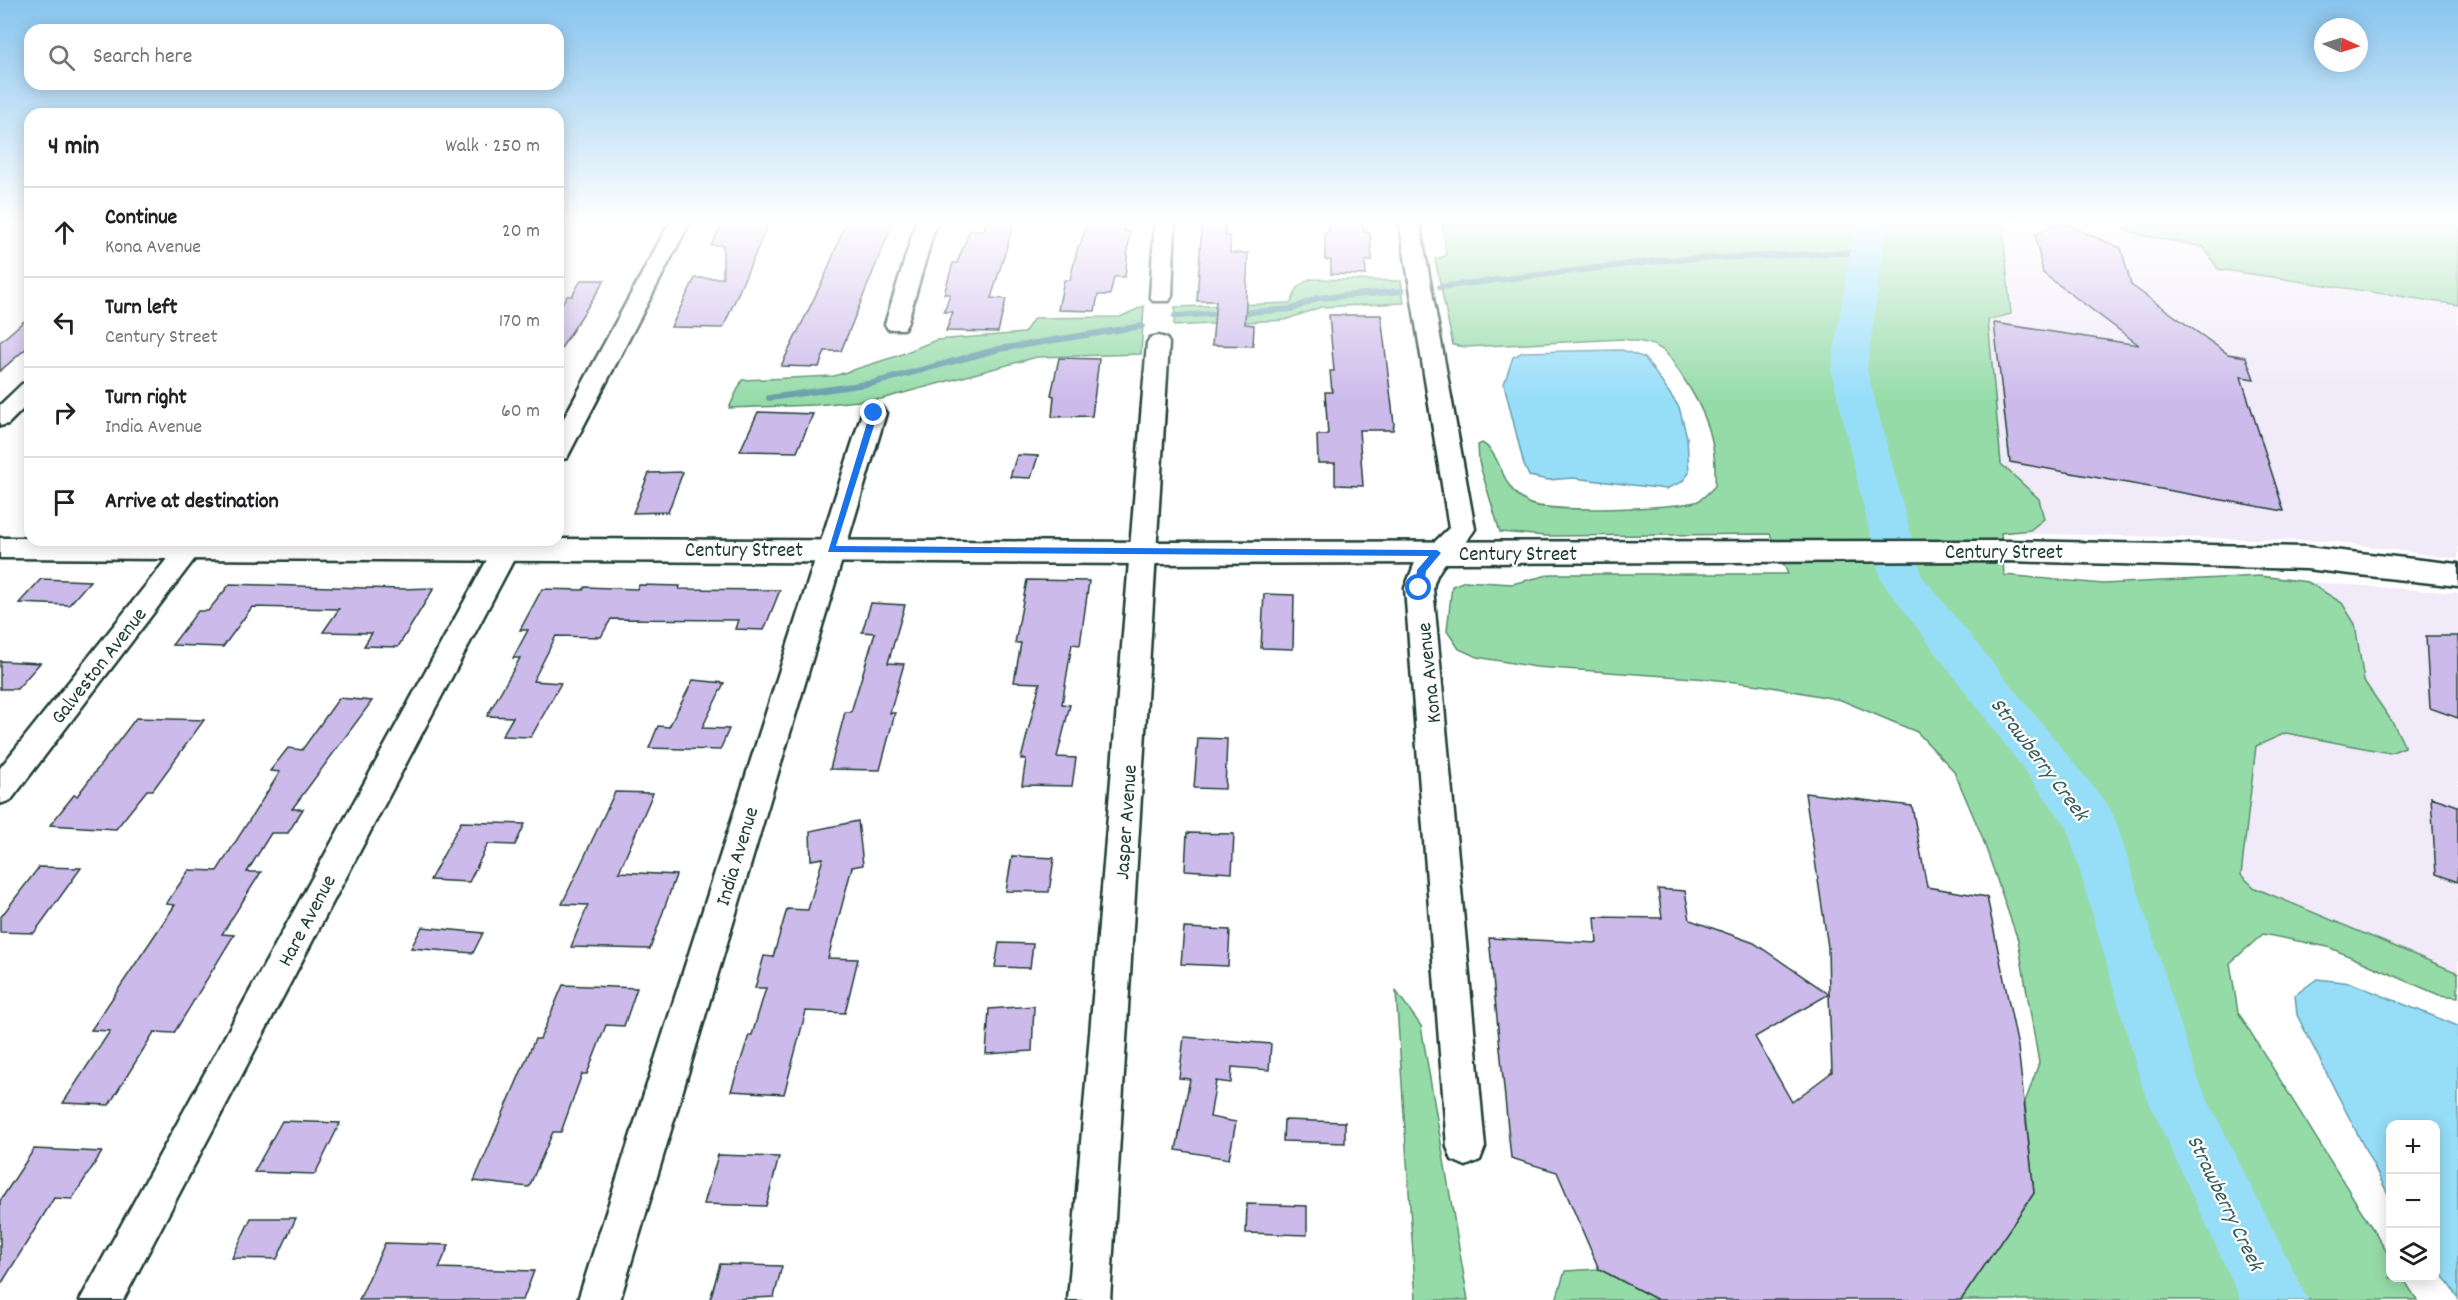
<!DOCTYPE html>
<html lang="en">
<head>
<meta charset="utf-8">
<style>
	:root { --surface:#fff; --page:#f6f6f6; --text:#202124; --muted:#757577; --line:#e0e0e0 }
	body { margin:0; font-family:Dekko,sans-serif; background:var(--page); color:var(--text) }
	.controls { position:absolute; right:18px; bottom:18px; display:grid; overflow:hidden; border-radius:12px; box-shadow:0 3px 15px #0003 }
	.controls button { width:54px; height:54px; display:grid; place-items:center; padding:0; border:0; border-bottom:2px solid var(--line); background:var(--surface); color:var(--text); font:30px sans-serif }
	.compass { position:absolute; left:2314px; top:18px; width:54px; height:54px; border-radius:50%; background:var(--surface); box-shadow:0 3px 15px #0003; rotate:94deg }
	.stop { position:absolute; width:18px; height:18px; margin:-14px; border:4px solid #1a73e8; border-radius:50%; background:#fff }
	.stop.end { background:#1a73e8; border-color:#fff; box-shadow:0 2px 6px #0008 }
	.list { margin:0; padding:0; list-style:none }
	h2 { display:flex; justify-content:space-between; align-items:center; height:78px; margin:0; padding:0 24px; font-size:26px }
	h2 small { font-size:20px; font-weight:400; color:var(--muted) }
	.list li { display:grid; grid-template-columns:39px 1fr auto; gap:18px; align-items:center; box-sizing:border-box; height:90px; padding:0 24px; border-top:2px solid var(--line) }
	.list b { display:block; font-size:22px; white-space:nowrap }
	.list p { margin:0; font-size:20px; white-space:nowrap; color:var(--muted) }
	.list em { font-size:20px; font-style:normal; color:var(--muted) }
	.icon { flex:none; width:33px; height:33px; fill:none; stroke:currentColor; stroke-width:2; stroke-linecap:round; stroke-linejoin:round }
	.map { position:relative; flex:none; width:2458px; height:1300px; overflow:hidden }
	.search { position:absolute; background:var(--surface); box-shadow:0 3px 15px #0003; left:24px; top:24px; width:540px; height:66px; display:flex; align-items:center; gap:15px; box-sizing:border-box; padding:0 21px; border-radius:18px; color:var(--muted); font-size:22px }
	.panel { position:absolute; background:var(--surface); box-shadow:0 3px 15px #0003; left:24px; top:108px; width:540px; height:438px; border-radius:18px }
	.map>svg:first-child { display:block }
	.built { fill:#f0eaf9 }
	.green { fill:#95dba8; stroke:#5a8c6e; stroke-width:1.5 }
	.water { fill:#96ddf8; stroke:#669daa; stroke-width:1.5 }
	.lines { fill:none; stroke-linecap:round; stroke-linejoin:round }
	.stream { stroke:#669daa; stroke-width:6 }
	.river { fill:#96ddf8; fill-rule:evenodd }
	.building { fill:#ccbaeb; stroke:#1f3d34; stroke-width:1.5; fill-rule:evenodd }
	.minor-casing { stroke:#1f3d34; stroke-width:5 }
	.tertiary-casing { stroke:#1f3d34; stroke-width:5 }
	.minor { fill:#fff; fill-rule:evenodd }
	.tertiary { fill:#fff; fill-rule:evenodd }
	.route { fill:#1a73e8 }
	.labels { text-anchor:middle; stroke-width:4.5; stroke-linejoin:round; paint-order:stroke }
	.street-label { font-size:21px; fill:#1f3d34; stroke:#fff }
	.water-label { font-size:22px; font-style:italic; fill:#375d5b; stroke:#fff }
</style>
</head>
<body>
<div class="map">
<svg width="2458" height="1300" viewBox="0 0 2458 1300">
	<rect width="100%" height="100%" fill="#fff"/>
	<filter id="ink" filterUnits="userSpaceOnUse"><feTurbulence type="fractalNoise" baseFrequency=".0167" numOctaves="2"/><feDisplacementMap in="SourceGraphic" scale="12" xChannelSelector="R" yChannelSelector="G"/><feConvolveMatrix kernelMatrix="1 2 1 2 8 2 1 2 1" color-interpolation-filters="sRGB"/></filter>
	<g filter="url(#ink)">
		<!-- built -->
		<path class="built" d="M2014 220H2103L2141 235 2204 247 2218 269 2458 305V559L2332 541 2001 533 2030 530 2039 499 2001 464 1988 320 2011 313 2003 233 2008 223Z
			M2308 582 2458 593V973L2255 888 2241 875 2256 746 2286 733 2390 753 2393 723 2364 681 2355 624 2342 603Z"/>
		<!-- green -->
		<path class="green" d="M1442 220H2014L2008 223 2003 233 2011 314 1988 320 2001 464 2039 499 2044 519 2030 530 2001 533 2004 575 2103 584 2260 576 2308 582 2342 603 2355 624 2364 681 2393 723 2405 747 2390 753 2286 733 2256 746 2241 875 2255 888 2458 973V997L2439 995 2328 947 2263 934 2230 963 2238 1012 2390 1257V1278H2403L2417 1300H1961L2034 1193 2025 1102 2039 1063 2018 940 1981 834 1954 771 1917 732 1841 700 1761 685 1709 679 1536 667 1477 657 1459 649 1447 631 1452 586 1465 581 1512 584 1552 574H1788L1770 534 1546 536 1500 532 1479 462 1478 445 1482 443C1504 456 1498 486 1528 503 1546 513 1678 509 1698 501 1704 498 1710 491 1715 486 1717 441 1707 413 1682 376 1677 369 1672 359 1666 353 1655 342 1636 341 1622 339L1466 347 1453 345 1435 259 1446 256Z
			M2103 220H2458V305L2218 269 2204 247 2141 235Z
			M1309 279 1401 281 1404 303 1321 307 1285 320 1174 326 1175 307 1291 303 1297 288Z
			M1144 306 1141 354 1037 357 881 399 815 405 729 408 742 380 834 376 897 356 936 340 1024 333 1034 318 1120 317Z
			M1396 991 1421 1026 1468 1300H1416Z
			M1599 1269 1658 1300H1556L1565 1271Z"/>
		<!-- water -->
		<path class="water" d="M1622 350 1645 358 1679 407 1687 437 1689 473 1682 482 1666 489 1573 478 1548 480 1529 476 1524 465 1504 384 1513 357 1523 352Z
			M2317 979 2351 983 2458 1026V1298L2436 1266V1124H2390V1198L2297 1015 2295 995Z"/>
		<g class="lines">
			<!-- stream -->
			<path class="stream" d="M1440 287 1664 260 1866 252
				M1236 313 1292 309 1318 298 1402 291
				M1175 316 1224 313
				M769 398 873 383 999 349 1142 326"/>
			<!-- river -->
			<path class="river" d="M1855 220H1887L1867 370 1922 576 2108 805 2115 819 2199 1082 2308 1300H2241L2143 1089 2067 827 1881 580 1831 370Z"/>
		</g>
		<!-- building -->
		<path class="building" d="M725 220H770L723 328 671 327 695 278H723V245H711Z
			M847 220H894L841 351H825L819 367 781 366 825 276Z
			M987 220H1015L991 298 1006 299 998 332 946 331 953 312H944L950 294H944L953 263H957L970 230H984Z
			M1088 220H1126L1123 231H1130L1125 277H1114L1110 295H1098L1095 311 1058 310 1064 280H1070L1078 246H1080Z
			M1202 220H1226L1225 236H1230V253H1248L1245 324 1254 325 1253 346 1212 345 1216 301H1197Z
			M1328 220H1363L1364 232H1370L1372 261H1365L1366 275 1331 274V260H1325V231H1329Z
			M2059 222 2121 248 2131 285 2228 354 2246 357 2254 379 2241 377 2284 511 2010 462 1994 323 2139 345 2043 273 2035 235Z
			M581 280H605L558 353V309L567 296H572Z
			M1329 315H1381L1394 424 1393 430H1359L1363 486 1335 485V463H1318L1317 435H1328L1325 392H1332L1330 371H1334Z
			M30 316V345L0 371V342Z
			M1059 358 1099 359 1092 416 1052 417 1054 396 1051 395Z
			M758 412 813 414 797 452 740 451Z
			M1017 455 1038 456 1031 478 1010 477Z
			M683 472 668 512 633 513 649 473Z
			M41 579 90 581 69 605 19 603Z
			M1027 580 1089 581 1080 645 1072 644 1062 704 1070 705 1057 757 1076 758 1072 786 1022 785 1026 759H1021L1040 683 1014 682 1021 643H1015Z
			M230 584 400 589 434 588 398 647 364 646 372 633 323 632 339 609 252 607 223 647 172 645 198 611H208Z
			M639 585 680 586 679 589 780 590 764 630 735 629 738 620 611 619 601 637 556 636 533 681 561 683 531 737 502 736 513 717 487 716 520 658H513L528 630H520L542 589 583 590 585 587 637 589Z
			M1264 594 1294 595 1293 649 1261 648Z
			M871 603 905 605 888 663 904 664 890 713H895L880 770 830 769 845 712H851L875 633 862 632Z
			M2426 636H2458V718L2430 708Z
			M0 661 40 663 17 689H0Z
			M693 680 724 683 702 728 729 729 720 750 649 748 658 726 669 727Z
			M339 698 372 701 292 809H303L288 833H271L247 872H261L222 934 234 935 174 1033 154 1032 109 1105 63 1103 110 1031 91 1030 175 905 166 904 189 870 217 871 280 772 270 771 288 748 302 750Z
			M136 718 204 720 153 790H147L116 829 50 825 74 795 77 796Z
			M1198 738 1227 739 1225 789 1194 788Z
			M615 792 653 793 619 872 676 875 650 949 571 947 588 905 562 904Z
			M1805 793 1912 806 1927 887 1987 897 2018 1047 2034 1193 1961 1300H1658L1599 1269 1557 1172 1511 1158 1489 938 1597 943 1595 917 1662 918 1658 889 1685 891 1690 920 1754 943 1829 994 1828 947ZM1829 994 1832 1072 1792 1102 1755 1037Z
			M2431 797 2458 806V882L2436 874Z
			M858 821 863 865 852 867 828 958 858 959 845 1013 806 1011 784 1094 731 1091 749 1035H752L766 988H755L764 956 773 957 787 909 808 910 823 858 811 860 810 831Z
			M461 822 525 824 515 845 488 844 469 882 430 880Z
			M1187 833 1234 834 1232 873 1185 870Z
			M1012 856 1054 858 1049 892 1006 891Z
			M39 867 81 868 34 933 0 932V918Z
			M422 927 483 933 473 953 411 948Z
			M1184 928 1230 930 1228 966 1181 964Z
			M999 943 1033 944 1030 968 995 967Z
			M563 985 637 988 624 1026 606 1025 587 1074H582L561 1132H553L529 1187 474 1181 535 1039H540Z
			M1034 1006 1032 1051 986 1054 989 1009Z
			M1184 1037 1271 1044 1269 1070 1232 1067 1231 1083 1216 1081 1210 1117 1236 1122 1229 1159 1176 1150 1190 1079 1179 1078Z
			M1284 1120 1345 1122V1143L1283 1141Z
			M282 1121 340 1123 315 1174 254 1172Z
			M34 1149 102 1152 72 1199 54 1198 0 1286V1201Z
			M718 1155 779 1157 766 1206 704 1204Z
			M1247 1204 1307 1206V1235L1246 1233Z
			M251 1218H296L277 1259 232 1258Z
			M385 1243 449 1245 439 1268 534 1271 523 1300H359Z
			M720 1264 782 1266 774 1297 710 1300Z"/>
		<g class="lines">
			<defs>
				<path id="minor" d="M671 220H691L570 452 567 458 558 460V429Z
					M917 220H937L907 324 904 329H888L885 324Z
					M1155 220H1175L1172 296 1169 301H1153L1150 296Z
					M1399 220H1419L1475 529C1461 552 1438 561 1433 588L1485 1147 1480 1160 1466 1166 1452 1160 1447 1147 1405 588 1416 560 1449 528Z
					M1158 336 1166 338 1169 343 1110 1300H1068L1147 343 1150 338Z
					M30 382V402L8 424 0 426V405L22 384Z
					M874 406 882 408 886 413 620 1300H578L862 413 866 408Z
					M182 540H209L11 800 0 804V768Z
					M498 540H524L123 1300H80Z"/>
				<path id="tertiary" d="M0 538H30V540L558 539 1144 542 2008 541 2306 547 2458 564V586L2306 569 2008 561 1144 564 0 558Z"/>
			</defs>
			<!-- minor casing -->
			<use href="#minor" class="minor-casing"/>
			<!-- tertiary casing -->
			<use href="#tertiary" class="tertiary-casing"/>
			<!-- minor -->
			<use href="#minor" class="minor"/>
			<!-- tertiary -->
			<use href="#tertiary" class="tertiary"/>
		</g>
	</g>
	<!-- sky -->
	<linearGradient id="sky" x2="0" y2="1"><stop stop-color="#87c4ee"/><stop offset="0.55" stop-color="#fff"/><stop offset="1" stop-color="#fff" stop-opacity="0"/></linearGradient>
	<rect width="2458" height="402" fill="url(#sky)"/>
	<!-- route -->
	<path class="route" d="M874 410 878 413 836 546 1437 550 1441 553 1426 571 1424 588 1419 591 1415 588 1417 570 1429 556 828 552 870 413Z"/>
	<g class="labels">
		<!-- street labels -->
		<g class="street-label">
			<text x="744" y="556">Century Street</text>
			<text x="2004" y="558">Century Street</text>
			<text x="1518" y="560">Century Street</text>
			<text transform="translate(98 665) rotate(-52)" y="7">Galveston Avenue</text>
			<text transform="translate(1428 673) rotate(-96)" y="7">Kona Avenue</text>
			<text transform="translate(1125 822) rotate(-86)" y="7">Jasper Avenue</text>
			<text transform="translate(736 856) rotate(-73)" y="7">India Avenue</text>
			<text transform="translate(306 920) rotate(-62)" y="7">Hare Avenue</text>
		</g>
		<!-- water labels -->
		<g class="water-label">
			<text transform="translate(2041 758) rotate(53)" y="8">Strawberry Creek</text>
			<text transform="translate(2227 1202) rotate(64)" y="8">Strawberry Creek</text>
		</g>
	</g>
</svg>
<div class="controls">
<button>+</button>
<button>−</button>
<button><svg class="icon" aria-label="layers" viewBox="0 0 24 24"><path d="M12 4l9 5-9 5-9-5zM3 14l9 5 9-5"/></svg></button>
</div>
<svg class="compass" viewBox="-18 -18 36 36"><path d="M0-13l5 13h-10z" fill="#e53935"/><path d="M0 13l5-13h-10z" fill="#757577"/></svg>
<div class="stop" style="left:1419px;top:588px"></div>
<div class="stop end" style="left:874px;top:413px"></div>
<div class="search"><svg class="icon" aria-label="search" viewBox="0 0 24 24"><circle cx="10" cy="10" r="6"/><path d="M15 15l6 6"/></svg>Search here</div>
<section class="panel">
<h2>4 min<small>Walk · 250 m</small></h2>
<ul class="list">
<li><svg class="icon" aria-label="ahead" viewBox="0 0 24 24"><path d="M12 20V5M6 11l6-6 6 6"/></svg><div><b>Continue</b><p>Kona Avenue</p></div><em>20 m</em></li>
<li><svg class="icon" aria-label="left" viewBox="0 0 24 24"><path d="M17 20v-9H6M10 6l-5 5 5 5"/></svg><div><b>Turn left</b><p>Century Street</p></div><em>170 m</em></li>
<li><svg class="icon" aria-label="right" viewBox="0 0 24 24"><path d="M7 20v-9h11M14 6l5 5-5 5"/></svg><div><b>Turn right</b><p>India Avenue</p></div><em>60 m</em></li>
<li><svg class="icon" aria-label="arrive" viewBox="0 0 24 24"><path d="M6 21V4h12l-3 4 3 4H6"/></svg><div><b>Arrive at destination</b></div></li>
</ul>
</section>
</div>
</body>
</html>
